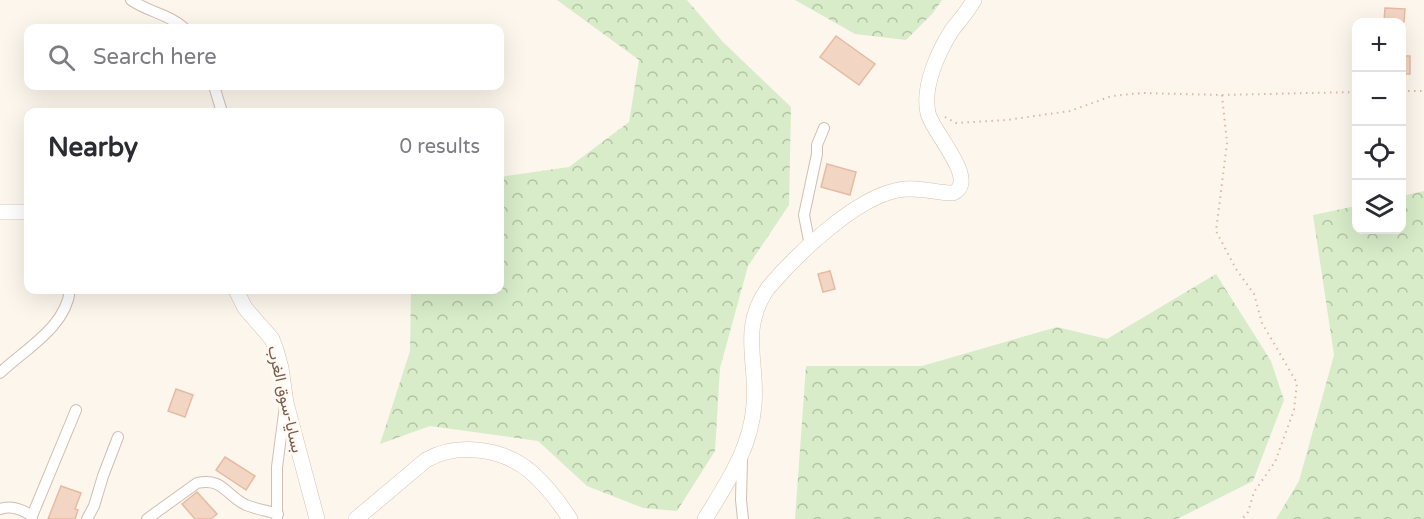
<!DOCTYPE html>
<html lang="en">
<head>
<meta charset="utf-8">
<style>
	:root { --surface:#fff; --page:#f7f7f7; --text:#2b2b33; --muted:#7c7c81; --line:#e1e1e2 }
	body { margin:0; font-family:"Varela Round",Vazirmatn,sans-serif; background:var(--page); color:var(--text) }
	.controls { position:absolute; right:18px; top:18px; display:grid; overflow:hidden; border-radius:12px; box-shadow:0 6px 24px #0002 }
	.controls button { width:54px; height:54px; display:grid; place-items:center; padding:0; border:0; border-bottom:2px solid var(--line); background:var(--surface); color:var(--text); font:30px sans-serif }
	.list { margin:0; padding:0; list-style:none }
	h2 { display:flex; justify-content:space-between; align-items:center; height:78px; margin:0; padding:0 24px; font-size:26px }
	h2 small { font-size:20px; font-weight:400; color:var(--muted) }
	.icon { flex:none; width:33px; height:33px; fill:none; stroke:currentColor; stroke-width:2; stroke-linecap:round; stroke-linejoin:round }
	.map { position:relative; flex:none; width:1424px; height:519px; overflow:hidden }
	.search { position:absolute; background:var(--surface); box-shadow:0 6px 24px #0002; left:24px; top:24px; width:480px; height:66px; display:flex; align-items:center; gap:15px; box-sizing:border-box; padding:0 21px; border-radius:12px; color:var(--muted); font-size:22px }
	.panel { position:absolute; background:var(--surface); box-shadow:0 6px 24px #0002; left:24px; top:108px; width:480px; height:186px; border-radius:12px }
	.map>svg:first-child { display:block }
	.forest { fill:url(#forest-crowns) }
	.building { fill:#f3d5c3; stroke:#e6bba3; stroke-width:1.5 }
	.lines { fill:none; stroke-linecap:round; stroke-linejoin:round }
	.street-casing { stroke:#d1beb0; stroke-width:12 }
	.secondary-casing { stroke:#d6c0b0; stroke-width:16 }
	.path { stroke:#d9b8a5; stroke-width:2; stroke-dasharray:1.5 4.5; stroke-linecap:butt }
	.street { stroke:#fff; stroke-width:10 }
	.secondary { stroke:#fff; stroke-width:15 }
	.labels { text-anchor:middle; stroke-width:6; stroke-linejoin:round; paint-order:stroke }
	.street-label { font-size:16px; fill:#7a5c4d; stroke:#fffaf3 }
</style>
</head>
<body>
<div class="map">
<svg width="1424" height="519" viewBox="0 0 1424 519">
	<defs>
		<pattern id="forest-crowns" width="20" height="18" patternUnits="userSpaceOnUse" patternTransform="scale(1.5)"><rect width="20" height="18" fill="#d8ecc9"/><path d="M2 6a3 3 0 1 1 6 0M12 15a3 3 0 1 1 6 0" fill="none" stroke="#b4c2a5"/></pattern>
	</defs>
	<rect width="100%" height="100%" fill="#fdf6ec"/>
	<!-- forest -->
	<path class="forest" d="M557 0H687L723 42 791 107 789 205 748 266 720 368 715 451 677 511 643 508 587 486 538 441 430 426 380 444 410 351 411 290H500V177L569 167 629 122 639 60Z
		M795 0H942L933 13 906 40 855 34Z
		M1424 191V519H1276L1299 481 1334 355 1313 215 1356 206V230H1402V196Z
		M1216 274 1271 361 1284 400 1253 481 1177 519H795L806 366H922L1057 327 1107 339Z"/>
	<!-- building -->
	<path class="building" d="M1385 8 1405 9 1404 22H1384Z
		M836 36 875 64 859 85 820 57Z
		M1401 56H1410V74H1401Z
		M827 164 856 172 850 195 821 187Z
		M830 271 835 289 823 292 818 274Z
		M176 389 193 395 185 417 168 411Z
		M225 457 255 476 246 490 216 470Z
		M61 486 81 493 75 509 78 510 75 519H48Z
		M197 492 217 514 211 519H195L182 504Z"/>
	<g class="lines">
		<defs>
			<path id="street" d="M131 0C148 12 169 14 184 28
				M214 86 222 112
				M810 246 804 215 817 154V145L824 128
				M0 373C25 349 66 327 70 290
				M742 459 741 500 743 519
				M0 509C11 505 22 509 32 516V519
				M32 516 76 410
				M87 519 94 506 103 476 118 437
				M147 519 197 483C223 477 226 496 246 505 256 509 268 511 278 514
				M277 519V467L285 406"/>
			<path id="secondary" d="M0 212H28
				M236 290 245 308 272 339 276 350 281 368 286 403 317 519
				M356 519 426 460C457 442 503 448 531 472 546 485 559 502 570 519
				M705 519C727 483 751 448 754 405 758 362 739 329 768 288 796 255 855 198 898 190 917 186 935 193 953 193 980 181 932 132 928 113 922 87 938 52 952 30 960 20 968 11 974 0"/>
		</defs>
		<!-- street casing -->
		<use href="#street" class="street-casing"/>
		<!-- secondary casing -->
		<use href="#secondary" class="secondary-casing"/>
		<!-- path -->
		<path class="path" d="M1402 91H1424
			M1222 95 1227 143 1216 231 1236 269 1254 294 1262 323 1297 383 1294 410 1275 462 1254 492 1248 512 1242 519
			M945 117 956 123 1007 120 1070 111 1112 96 1142 93 1222 95 1356 92"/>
		<!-- street -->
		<use href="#street" class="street"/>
		<!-- secondary -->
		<use href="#secondary" class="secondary"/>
	</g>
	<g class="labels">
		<!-- street labels -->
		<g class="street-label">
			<text transform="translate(286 399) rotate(77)" y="6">بسايا-سوق الغرب</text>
		</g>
	</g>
</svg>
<div class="controls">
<button>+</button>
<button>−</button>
<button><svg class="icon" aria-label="locate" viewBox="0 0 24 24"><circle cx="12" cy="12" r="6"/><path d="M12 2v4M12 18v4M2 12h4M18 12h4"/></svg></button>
<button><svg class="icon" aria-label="layers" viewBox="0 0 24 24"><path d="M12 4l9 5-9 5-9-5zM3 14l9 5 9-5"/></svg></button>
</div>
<div class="search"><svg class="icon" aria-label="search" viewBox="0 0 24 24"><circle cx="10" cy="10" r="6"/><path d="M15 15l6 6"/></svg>Search here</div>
<section class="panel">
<h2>Nearby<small>0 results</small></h2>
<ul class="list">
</ul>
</section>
</div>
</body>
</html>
